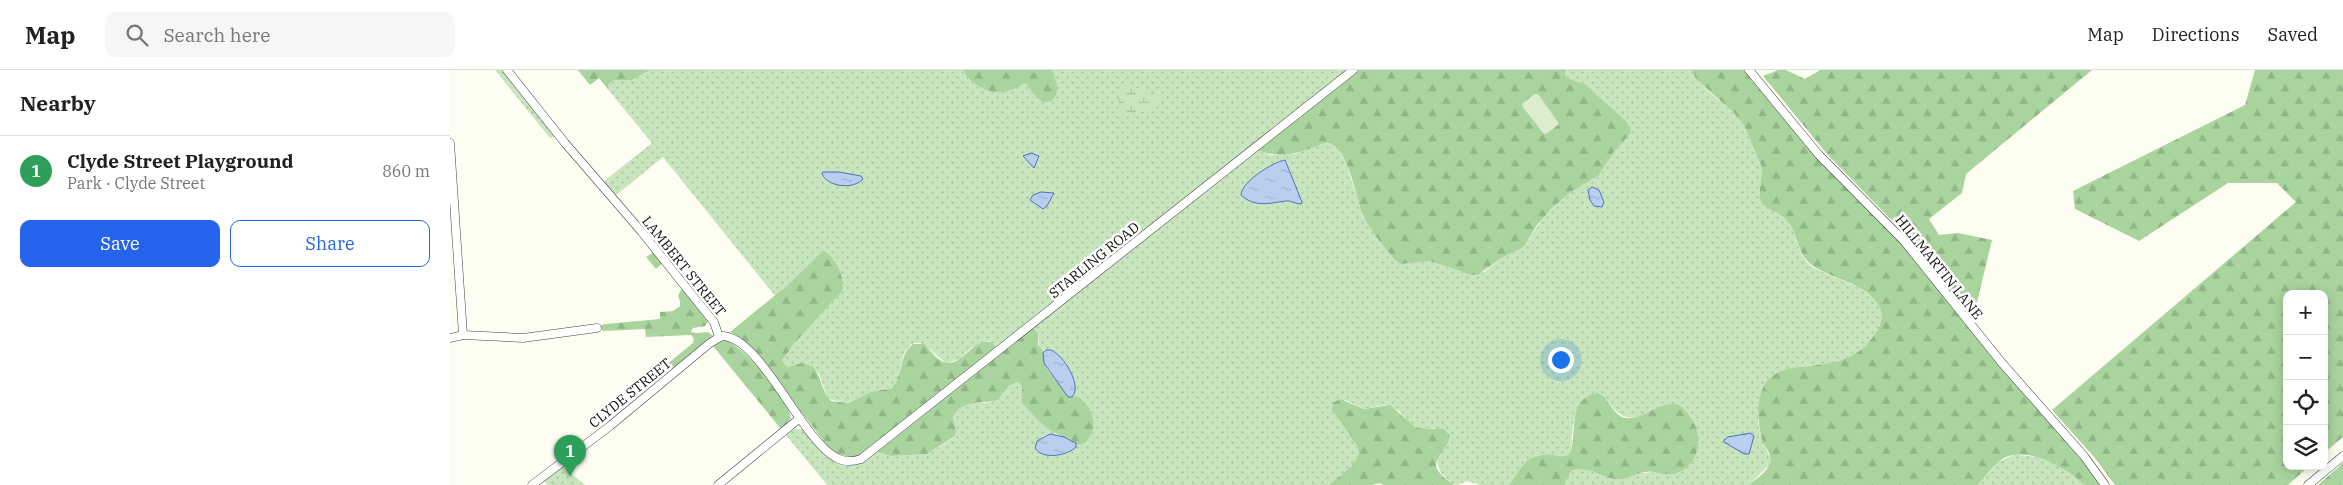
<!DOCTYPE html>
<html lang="en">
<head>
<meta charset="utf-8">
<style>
	:root { --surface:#fff; --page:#f6f6f6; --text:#202124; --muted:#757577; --line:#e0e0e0; --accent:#2563eb }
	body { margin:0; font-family:"IBM Plex Serif",serif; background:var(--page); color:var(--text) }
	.controls { position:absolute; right:15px; bottom:15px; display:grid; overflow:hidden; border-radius:10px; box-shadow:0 2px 12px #0003 }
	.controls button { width:45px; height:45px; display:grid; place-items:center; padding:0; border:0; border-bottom:1px solid var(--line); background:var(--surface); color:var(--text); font:25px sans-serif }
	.you { position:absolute; left:1110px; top:289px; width:18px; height:18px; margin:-12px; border:4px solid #fff; border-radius:50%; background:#1a73e8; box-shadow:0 0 0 8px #1a73e833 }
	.badge { display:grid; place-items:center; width:32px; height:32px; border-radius:50%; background:var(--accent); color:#fff; font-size:16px; font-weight:700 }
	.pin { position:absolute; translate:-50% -41px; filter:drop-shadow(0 1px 2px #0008) }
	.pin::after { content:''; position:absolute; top:26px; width:18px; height:15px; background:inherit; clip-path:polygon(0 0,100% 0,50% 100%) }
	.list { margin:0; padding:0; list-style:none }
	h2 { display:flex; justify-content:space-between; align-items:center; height:65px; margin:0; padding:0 20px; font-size:21px }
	h2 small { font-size:16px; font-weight:400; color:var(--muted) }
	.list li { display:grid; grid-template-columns:32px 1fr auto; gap:15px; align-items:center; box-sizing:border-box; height:70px; padding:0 20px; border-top:1px solid var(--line) }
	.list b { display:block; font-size:19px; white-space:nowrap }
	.list p { margin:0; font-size:16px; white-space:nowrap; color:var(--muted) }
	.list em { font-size:16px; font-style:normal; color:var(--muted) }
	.actions { display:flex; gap:10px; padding:15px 20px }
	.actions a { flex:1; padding:11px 0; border:1px solid var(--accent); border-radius:10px; text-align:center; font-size:18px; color:var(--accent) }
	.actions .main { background:var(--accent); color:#fff }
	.icon { flex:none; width:28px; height:28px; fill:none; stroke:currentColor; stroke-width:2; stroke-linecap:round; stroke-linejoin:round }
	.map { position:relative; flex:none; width:1893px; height:415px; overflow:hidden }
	header { display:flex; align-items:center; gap:30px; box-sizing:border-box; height:70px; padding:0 25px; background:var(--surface); border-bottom:1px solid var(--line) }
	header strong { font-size:24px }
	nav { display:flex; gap:28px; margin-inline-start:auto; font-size:18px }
	.search { width:350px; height:45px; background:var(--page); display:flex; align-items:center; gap:12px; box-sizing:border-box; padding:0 18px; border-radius:10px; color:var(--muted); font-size:19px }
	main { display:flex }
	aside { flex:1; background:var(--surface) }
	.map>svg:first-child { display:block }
	.green { fill:url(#green-dots) }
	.forest { fill:url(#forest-firs) }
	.wetland { fill:url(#wetland-marsh) }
	.pitch { fill:#dbedce }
	.water { fill:url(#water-ripples); stroke:#4973bf }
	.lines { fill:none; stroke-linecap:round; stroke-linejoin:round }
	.street-casing { stroke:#414141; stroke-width:9 }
	.street { stroke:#fff; stroke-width:8 }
	.labels { text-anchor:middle; stroke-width:5; stroke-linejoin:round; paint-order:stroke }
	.street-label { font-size:14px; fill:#0e0e0e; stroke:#fff }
</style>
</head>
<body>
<header>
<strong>Map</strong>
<div class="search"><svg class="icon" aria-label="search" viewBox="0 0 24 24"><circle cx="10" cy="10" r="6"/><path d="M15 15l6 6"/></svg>Search here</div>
<nav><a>Map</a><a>Directions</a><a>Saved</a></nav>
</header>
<main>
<aside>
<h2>Nearby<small></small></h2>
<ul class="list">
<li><span class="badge" style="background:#2e9e5b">1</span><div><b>Clyde Street Playground</b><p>Park · Clyde Street</p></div><em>860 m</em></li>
</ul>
<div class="actions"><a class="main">Save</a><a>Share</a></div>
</aside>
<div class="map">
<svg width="1893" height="415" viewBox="0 0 1893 415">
	<defs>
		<pattern id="green-dots" width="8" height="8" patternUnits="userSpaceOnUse" patternTransform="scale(1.25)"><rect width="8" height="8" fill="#c8e5bd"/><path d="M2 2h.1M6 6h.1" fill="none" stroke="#abc3a1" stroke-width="1.8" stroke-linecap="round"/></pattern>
		<pattern id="forest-firs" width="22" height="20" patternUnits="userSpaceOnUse" patternTransform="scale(1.25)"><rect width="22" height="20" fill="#a9d49e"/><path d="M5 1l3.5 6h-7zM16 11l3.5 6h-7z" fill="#90b587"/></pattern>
		<pattern id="wetland-marsh" width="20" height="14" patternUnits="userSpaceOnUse" patternTransform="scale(1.25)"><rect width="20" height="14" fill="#c8e5bd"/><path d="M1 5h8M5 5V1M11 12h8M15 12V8" fill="none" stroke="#abc3a1"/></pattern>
		<pattern id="water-ripples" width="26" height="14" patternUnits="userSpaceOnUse" patternTransform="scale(1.25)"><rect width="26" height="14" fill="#bacff0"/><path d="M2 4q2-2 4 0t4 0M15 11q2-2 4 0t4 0" fill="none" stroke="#9fb1cd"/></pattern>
	</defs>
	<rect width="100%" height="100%" fill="#fdfdf1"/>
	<!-- green -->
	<path class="green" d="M45 0H53L106 67 100 68Z
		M200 0H898L545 280 544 274 539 271 521 278 509 289 498 293C487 290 475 267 462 274 448 283 453 305 444 317L420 322 397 333 378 329 369 304 360 295 338 297 332 291 343 275 389 224 391 209 384 189 339 214 325 226 213 87 165 126 153 112 202 73 156 17 164 10H182Z
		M1116 0H1242C1248 18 1279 35 1291 51 1301 63 1305 81 1311 95 1314 108 1306 121 1312 133 1319 141 1330 142 1337 150 1347 163 1347 183 1359 194 1378 210 1439 217 1431 252 1427 267 1414 278 1402 286 1380 299 1356 292 1339 300 1330 304 1321 312 1313 317L1308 351 1310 363 1320 388V394L1299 415H1115L1118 405 1126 399H1136L1156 407 1177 408 1189 403 1207 402 1248 366 1239 345 1212 337C1188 348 1175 356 1158 331L1133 330C1126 340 1123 353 1122 365 1121 372 1123 378 1119 385 1113 388 1106 385 1099 385 1077 384 1070 400 1059 415H1030L1017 411 1008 415 1002 414 991 403 986 391 988 384 999 370 998 362 983 358H966L958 352 949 341 936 335 914 339 895 330 882 340 906 374 909 384 902 396 879 415H377L336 365 345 359H353C383 383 383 414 427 382L441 386 477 384 503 368 506 364 503 347C514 325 529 337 544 331 555 327 556 314 568 312L572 316C572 340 588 351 607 365L594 366 586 380C596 388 620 387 627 375L634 374C650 359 644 333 624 326L625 311 612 291 589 277 588 263 583 258 807 80 820 85 845 84 875 73 882 74 888 79 896 93 913 146 947 192 980 191 1021 205 1034 202 1053 187 1074 177 1094 146 1121 122 1148 106 1164 82 1180 64 1181 59 1177 52 1135 14 1117 8 1115 4Z
		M1564 385C1590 385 1617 395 1634 415H1528L1548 392Z
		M112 396 135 415H98L94 411Z"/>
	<!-- forest -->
	<path class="forest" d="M128 0H200L182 10H164L156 17 149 8 140 15Z
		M513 0H602C606 11 612 22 601 31L594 32 587 28 576 13C570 14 567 18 561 20 544 27 521 16 513 0Z
		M908 0H1116L1115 4 1117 8 1135 14 1177 52 1181 59 1180 64 1164 82 1148 106 1121 122 1100 140 1087 155 1074 177 1053 187 1029 204 1021 205 980 191 950 194 944 189C933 175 921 161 913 145 906 129 898 74 877 73 872 73 867 76 862 78 842 85 828 88 807 80Z
		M1242 0H1295L1368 89 1447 168 1519 259 1606 357 1651 415H1634C1619 398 1578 377 1556 387 1545 392 1536 406 1528 415H1299C1306 409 1317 402 1320 393 1322 385 1316 378 1313 372 1307 354 1305 325 1318 310 1342 284 1394 311 1425 264 1431 256 1434 245 1429 236 1416 212 1382 210 1362 195 1348 186 1348 166 1339 153 1332 142 1320 142 1312 134 1306 121 1314 108 1311 95L1294 55 1283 42 1246 9Z
		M1328 0H1336L1355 9 1370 0H1642L1516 104 1512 123 1479 149 1489 165 1508 163 1542 170 1523 249 1452 161 1377 84 1313 6Z
		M1805 0H1893V367L1874 383V224H1837V396H1859L1838 415H1665L1645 388 1602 340 1846 132 1827 113H1778L1689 171 1625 139 1623 121 1795 35Z
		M373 181C386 186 395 208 392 221L343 275 332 291 338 297 352 293 362 296C372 306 371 322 381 331L398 333 420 322 442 318C454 306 448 285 463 274H474C481 280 485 289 494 292 512 299 523 265 543 273L546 278 413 384C400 389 390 386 379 378L309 287 293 270 280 262 339 214Z
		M204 182 212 193 206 199 196 187Z
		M232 218 258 252 255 256 243 258 241 262 246 263 258 262 263 266 221 302 216 295 243 273 244 269 241 265 196 267 195 259 153 261 150 258 151 255 156 254 210 249V242L223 241 230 236V231L228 226Z
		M583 258 588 263V275L594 281C588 296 610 312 617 325 622 327 623 325 628 327 645 337 649 361 634 374L627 375C623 368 614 368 607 364 594 358 581 344 572 332V316L568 312 559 316 548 330C531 335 513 328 503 347L506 362 505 366 477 384 441 386 427 382Z
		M275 270C293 276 345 332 340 350L331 359 263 276Z
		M1147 323C1160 327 1162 346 1176 348 1195 350 1211 329 1229 335 1241 344 1250 360 1248 375 1247 390 1234 405 1218 404 1210 404 1203 400 1195 402 1185 403 1176 411 1166 409 1153 408 1141 398 1129 399 1120 399 1117 407 1115 415H1059C1073 396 1076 383 1103 385 1109 386 1113 387 1119 385 1129 369 1115 328 1147 323Z
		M890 329 914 339 940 335 966 358 994 359 1000 365C998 386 967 390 1004 415H933L930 413 922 415H879L902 396 909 384 906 374 882 340 883 333Z
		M1893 393V415H1868Z"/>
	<!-- wetland -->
	<path class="wetland" d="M673 16C685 18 706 19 711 31L702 38 672 45 669 41 668 22Z"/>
	<!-- pitch -->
	<path class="pitch" d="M1085 24H1088L1108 52V55L1096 64 1093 63 1072 36 1073 33Z"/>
	<!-- water -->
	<path class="water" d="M581 83 589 86 584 98 573 86Z
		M835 90 852 132 851 134C845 134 841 130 836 131 819 133 805 138 791 125 791 112 823 92 835 90Z
		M373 102H389L411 106 413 109C403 120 378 117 372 104Z
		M1142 117 1149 120 1154 132 1152 137 1144 136 1140 130 1138 120Z
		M591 122 604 123 597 136 593 139 580 130 583 125Z
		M601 280C613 284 633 316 622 327H618L594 293 593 283 596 280Z
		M1300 363 1304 366 1299 384H1294L1274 372V370L1278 367Z
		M600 364 614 367 626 373V377C617 386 592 390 585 378L587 371Z"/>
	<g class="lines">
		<defs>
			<path id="street" d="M57 0 115 73 191 161 234 215 264 252 269 267
				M1299 0 1369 85 1454 171 1552 293 1634 386 1655 415
				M0 73 13 265
				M0 268 13 265 73 268 147 258
				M82 415 160 356 260 273 272 266C310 266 351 368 385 387 393 392 402 392 411 389L903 0
				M268 415 350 348
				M1858 415 1893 386"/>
		</defs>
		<!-- street casing -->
		<use href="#street" class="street-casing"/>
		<!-- street -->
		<use href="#street" class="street"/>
	</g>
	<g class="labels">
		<!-- street labels -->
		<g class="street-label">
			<text transform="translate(644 190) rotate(-39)" y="5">STARLING ROAD</text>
			<text transform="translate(234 196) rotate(51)" y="5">LAMBERT STREET</text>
			<text transform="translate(1489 197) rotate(51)" y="5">HILLMARTIN LANE</text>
			<text transform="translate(180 323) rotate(-39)" y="5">CLYDE STREET</text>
		</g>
	</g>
</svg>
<div class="controls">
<button>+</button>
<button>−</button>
<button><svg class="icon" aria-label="locate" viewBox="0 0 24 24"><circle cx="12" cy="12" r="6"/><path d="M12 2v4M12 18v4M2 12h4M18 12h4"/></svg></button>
<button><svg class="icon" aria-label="layers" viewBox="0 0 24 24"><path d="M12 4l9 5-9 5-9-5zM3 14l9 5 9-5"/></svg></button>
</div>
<div class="you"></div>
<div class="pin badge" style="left:120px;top:406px;background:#2e9e5b">1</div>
</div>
</main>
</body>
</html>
